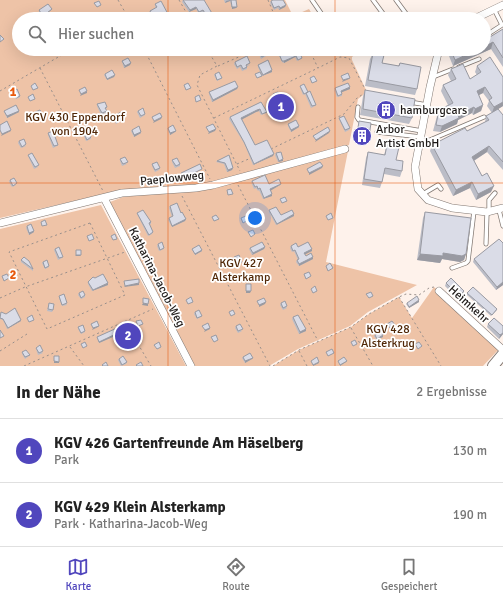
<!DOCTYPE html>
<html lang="de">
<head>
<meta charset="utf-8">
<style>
	:root { --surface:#fff; --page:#f6f6f6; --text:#222; --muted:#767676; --line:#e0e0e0; --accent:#5046bd }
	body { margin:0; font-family:Signika,sans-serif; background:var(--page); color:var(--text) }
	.you { position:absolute; left:255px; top:218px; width:14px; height:14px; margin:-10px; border:3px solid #fff; border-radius:50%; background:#1a73e8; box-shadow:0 0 0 6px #1a73e833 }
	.badge { display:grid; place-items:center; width:26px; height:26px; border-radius:50%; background:var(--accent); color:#fff; font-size:13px; font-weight:700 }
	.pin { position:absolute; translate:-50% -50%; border:2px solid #fff; box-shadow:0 1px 4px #0006 }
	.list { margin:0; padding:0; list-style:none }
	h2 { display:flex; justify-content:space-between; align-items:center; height:52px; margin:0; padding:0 16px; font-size:17px }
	h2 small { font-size:13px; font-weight:400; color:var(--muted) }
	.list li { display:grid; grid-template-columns:26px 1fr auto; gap:12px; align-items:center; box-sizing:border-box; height:64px; padding:0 16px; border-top:1px solid var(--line) }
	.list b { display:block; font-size:15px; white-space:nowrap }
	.list p { margin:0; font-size:13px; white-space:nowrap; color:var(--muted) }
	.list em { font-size:13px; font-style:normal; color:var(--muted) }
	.icon { flex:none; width:22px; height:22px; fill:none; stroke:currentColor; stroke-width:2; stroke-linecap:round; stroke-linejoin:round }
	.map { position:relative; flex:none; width:503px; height:366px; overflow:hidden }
	.search { position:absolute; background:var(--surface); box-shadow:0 4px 16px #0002; left:12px; right:12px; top:12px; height:44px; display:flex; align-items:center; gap:10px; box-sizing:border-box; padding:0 14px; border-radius:22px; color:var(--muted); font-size:15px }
	.sheet { height:180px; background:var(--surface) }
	nav { display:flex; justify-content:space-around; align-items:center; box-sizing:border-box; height:56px; border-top:1px solid var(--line); background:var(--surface); font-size:11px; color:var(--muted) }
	nav a { display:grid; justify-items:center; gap:2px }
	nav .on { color:var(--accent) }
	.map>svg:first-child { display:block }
	.green { fill:#eec3a7 }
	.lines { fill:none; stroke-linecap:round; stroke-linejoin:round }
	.lane-casing { stroke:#827872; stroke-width:5 }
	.street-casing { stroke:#827872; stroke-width:8 }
	.secondary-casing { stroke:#827872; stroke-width:12 }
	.path { stroke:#988f8b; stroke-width:1; stroke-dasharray:2 3; stroke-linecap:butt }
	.lane { stroke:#fff; stroke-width:3.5 }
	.street { stroke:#fff; stroke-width:7 }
	.secondary { stroke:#fff; stroke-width:10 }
	.wall { fill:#bbbdc7 }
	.shaded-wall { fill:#999aa2 }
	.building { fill:#dadce7; stroke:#999aa2 }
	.grid { fill:none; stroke:#e8590c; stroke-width:1; stroke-opacity:0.55 }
	.labels { text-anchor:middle; stroke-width:3.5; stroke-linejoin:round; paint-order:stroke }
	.poi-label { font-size:12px; fill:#1e1a18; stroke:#fff; text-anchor:start }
	.park-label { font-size:12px; fill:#512808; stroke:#fff }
	.street-label { font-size:12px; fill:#1e1a18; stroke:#fff }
	.grid-label { font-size:13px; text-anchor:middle; font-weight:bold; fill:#e8590c; stroke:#fff; stroke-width:3.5; stroke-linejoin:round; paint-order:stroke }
</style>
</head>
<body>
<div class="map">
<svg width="503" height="366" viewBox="0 0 503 366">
	<rect width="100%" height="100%" fill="#fef2eb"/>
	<!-- green -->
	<path class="green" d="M0 0H285L293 16 309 9 315 19H19V49H331L335 56 346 51 357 53 352 57V60L367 92 358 99 349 145 215 182 195 185 122 190 0 218Z
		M348 151 326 262 417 285 368 312 350 326 298 349 269 366H195L110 202 123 197 214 187Z
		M101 205 186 366H0V229Z
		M434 287 500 348 483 366H273L299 350 351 327 369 314 399 297 412 318Z"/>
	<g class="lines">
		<defs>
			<path id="lane" d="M312 0 325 19
				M373 0 387 19
				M396 0 410 19
				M485 36 502 25 494 9
				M387 49H398
				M459 67 479 59
				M433 77 453 69
				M410 102 427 105
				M358 107 357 117 359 120 422 131
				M377 132 421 137
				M420 141 430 140 484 117
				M423 194 438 185 441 189
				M499 210 503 226
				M489 212V200L495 193
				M486 244 487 212
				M452 268 466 263 468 261 474 211"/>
			<path id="street" d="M474 19 503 5
				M439 49 430 87 415 167 418 189 428 200 452 208 487 212 503 208
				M104 198 191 366
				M0 223 122 193 196 188 213 185 345 149
				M439 291 503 350"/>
			<path id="secondary" d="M493 366 503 354"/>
		</defs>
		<!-- lane casing -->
		<use href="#lane" class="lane-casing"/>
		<!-- street casing -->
		<use href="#street" class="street-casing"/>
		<!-- secondary casing -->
		<use href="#secondary" class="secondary-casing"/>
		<!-- path -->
		<path class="path" d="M118 0 129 19
			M179 0 190 19
			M268 0 276 19
			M123 19 127 17
			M144 49 210 179
			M207 49 217 66 200 75 197 85 240 171
			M309 49 318 68 340 57 349 58 366 91
			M218 66 241 56 244 49
			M40 68 103 191
			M0 91 72 49
			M214 118 318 68
			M271 149 344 114 357 98 365 93
			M237 164 251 158
			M238 185 318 341
			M182 196 270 366
			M90 223 125 295 47 329 9 252Z
			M399 297 441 366
			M0 298 25 287 125 252
			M125 322 151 366
			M351 328 373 366
			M70 347 84 366
			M0 351 27 334
			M299 351 307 366
			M24 366 153 309
			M273 366 299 350 351 327 369 314 399 297 406 294 419 295 429 288 434 287"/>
		<!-- lane -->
		<use href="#lane" class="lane"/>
		<!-- street -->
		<use href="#street" class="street"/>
		<!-- secondary -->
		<use href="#secondary" class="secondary"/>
	</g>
	<!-- wall -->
	<path class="wall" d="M183 0H204L213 17 209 19H207L202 12 199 14 196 9 189 12 182 2Z
		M224 0H236V8L232 9 230 1 225 3Z
		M271 1 286 5 285 7 279 10 278 8 274 10 270 3Z
		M155 4 169 16 168 17 165 19H152L150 13V11L156 8 155 6Z
		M39 10H51L43 17 39 12Z
		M503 29V67L491 49 453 66 449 56 451 50 485 40Z
		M276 49H285L287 53 302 58 301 59 297 61 295 57 284 63 282 62Z
		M259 52 267 54 266 56 261 59 259 54Z
		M373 53 382 63 398 66 400 63 417 89 415 95 365 86 370 59Z
		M122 61 130 65 124 68 122 62Z
		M235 62 250 65 247 66V69L242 71 240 67 237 69 234 64Z
		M258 65 272 72 262 76 258 67Z
		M477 66 503 77V106L498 109 503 115V170L487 152 474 161 482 176 491 192 476 200 470 188 453 196 430 151 432 145 467 131 485 122 486 116 492 113 487 106 489 101 483 93 479 95 483 105 481 111 473 115 472 113 458 120 457 124 440 132 433 131 437 116 439 110 448 105 441 91 443 85 451 81 448 75 451 69 470 79 477 75 475 72Z
		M105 74 115 75 114 77 107 80 104 75Z
		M215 74 222 78 221 79 217 81 214 75Z
		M300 86 308 92 315 106 311 108 305 94 303 95 300 87Z
		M238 87 237 89 212 102 209 94V92Z
		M335 88 350 89 341 92 342 94V96L337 97 334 90Z
		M365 90 412 118 409 124 360 115 363 96Z
		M13 91 20 96V97L16 99 12 93Z
		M261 102 266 113 261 115 259 111 256 112 242 119 255 145 273 156 253 165 244 143 229 119 230 117Z
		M97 104 107 107 106 109V113L101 115 97 106Z
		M4 111 19 112 7 118 4 112Z
		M138 111 145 114V115L140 118 137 112Z
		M114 116 123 119 116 124 113 117Z
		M339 118 350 128 349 130 345 132 339 119Z
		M359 121 369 137 367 142 355 140 358 126Z
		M288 124 299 126V127L291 132 288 126Z
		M168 128 176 131 175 132 170 135 167 129Z
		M132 130 141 132V133L134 137 131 131Z
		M48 133 58 145 57 146 53 148 48 135Z
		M84 134 91 137V139L86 141 84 136Z
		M19 141 26 146 21 148 18 143Z
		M387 145 396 160 402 171 400 177 384 174 382 182 380 188 362 185 366 158 368 152 384 155Z
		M276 153 283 159V161L278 162 275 155Z
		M28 155 38 167 34 169 28 156Z
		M229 155 233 168 232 170 227 172 224 164 216 162 217 161Z
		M120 159 127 164 122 166 120 161Z
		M172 160 180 164V166L175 168 172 162Z
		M152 164 160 168 159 170 155 172 152 166Z
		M10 180 16 185 12 187 9 182Z
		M252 181 269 184 280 185 271 190 272 196 263 199 259 190 258 191 256 188 254 189 251 182Z
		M170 206 181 213 186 219 185 221 172 227 168 220 169 218 172 217 169 208Z
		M269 210 281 215 294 214V216L276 225 269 212Z
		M425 212 466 254 464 260 460 262 442 259 440 263 417 260 423 218Z
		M137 213 151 222V224H149L153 232 152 234 148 236 137 214Z
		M27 226 34 231V232L29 235 26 228Z
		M503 243V285L496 290 473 262 474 259Z
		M158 244 164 249 159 251 157 246Z
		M291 246 298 247 312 251 305 254 306 256 313 257V259L299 266 296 262 297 260H298L294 251 292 252 290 248Z
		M265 247 264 249 252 255 249 249 250 248Z
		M55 249 62 258 58 260 54 250Z
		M192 249 202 250V251L195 255 192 250Z
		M234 257 242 262 241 263 237 265 234 259Z
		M21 260 33 269V271L21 262Z
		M43 262 49 267 45 269 42 263Z
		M95 278 108 283V285L92 291 88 284V282Z
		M446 283 463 294 458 299 445 286Z
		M79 293 85 295V297L81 299 78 295Z
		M467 293 497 310 491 316 467 295Z
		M59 296 67 305 62 306 59 298Z
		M419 302 409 308 406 304 407 303Z
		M49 303 53 310 52 312 47 311Z
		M281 303 287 308 283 310 280 305Z
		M195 312 201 317 197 319 194 314Z
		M0 313 21 321 7 329 3 320 0 319Z
		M293 317 306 329V331L299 334 292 319Z
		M126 324 130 333 129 334 124 337 122 333 99 343 97 338V337Z
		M488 324 503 334 499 339 487 327Z
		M236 326 242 331 238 333 235 328Z
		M78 327 85 331V332L81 334 78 329Z
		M375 335 383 337 377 340 374 336Z
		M36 348 43 353 38 355 36 349Z
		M22 352 30 355 29 356 25 359 22 354Z
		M243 357 252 359 245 363 242 358Z
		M119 359 127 362 126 364 121 366 118 360Z"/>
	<!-- shaded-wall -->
	<path class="shaded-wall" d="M230 0H231L230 1 225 3 226 1Z
		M286 5 285 7 279 10 280 8Z
		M196 7V9L189 12 190 10Z
		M232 7H237L236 8 232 9Z
		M52 9 51 10 43 17V16Z
		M493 42 491 49 453 66 455 60 479 49H484V47Z
		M296 56 295 57 284 63V61Z
		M131 63 130 65 124 68 125 66Z
		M272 70V72L262 76 263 75Z
		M115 75 114 77 107 80V79Z
		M350 78 349 79 342 82 343 80Z
		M238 87 237 89 212 102 213 100Z
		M350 87V89L340 93 341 91Z
		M485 87 483 93 475 97 477 91Z
		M87 91V93L80 96 81 94Z
		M503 102V106L492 113 494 107Z
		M483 105 481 111 473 115 475 109Z
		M474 107 472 113 458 120 457 124 440 132 442 126 458 115Z
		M260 109 259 111 256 112 241 120V118L257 110Z
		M19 111V112L7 118V116Z
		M162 117 161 119 153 123 154 121Z
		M299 126V127L291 132V130Z
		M216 129 215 131 208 134 209 132Z
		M11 130V131L1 136 2 134Z
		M176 131 175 132 170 135V133Z
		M330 131 329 133 315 142 316 140Z
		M141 132V133L134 137V135Z
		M489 146 487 152 470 163 472 157Z
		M274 154 273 156 253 165 254 164Z
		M283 159V161L278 162 279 161Z
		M323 166 322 168 309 175V173Z
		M233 168 232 170 227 172 228 170Z
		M472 182 470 188 453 196 456 190Z
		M281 184 280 185 270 191V189Z
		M494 186 491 192 476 200 478 194Z
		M272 194V196L263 199 264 198Z
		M294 214V216L276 225 277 224Z
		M186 219 185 221 172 227V226Z
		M34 231V232L29 235V233Z
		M265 247 264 249 252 255 253 253Z
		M312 249V251L304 255V253Z
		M202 250V251L195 255V254Z
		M443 253 466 254 464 260 460 262 442 259 440 263 417 260 420 254Z
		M76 255H81L80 256H75Z
		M313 257V259L299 266V264Z
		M503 282V285L496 290 497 287Z
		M108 283V285L92 291 93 290Z
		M139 283V285L124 287 125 286Z
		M246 291H251L250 293H246Z
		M464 291 463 294 458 299 459 296Z
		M419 300V302L409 308V307Z
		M266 302 265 304 259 307V305Z
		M143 303 148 304V306L142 305Z
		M21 320V321L7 329 8 328Z
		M99 326 98 327 92 330 93 328Z
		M210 328V329L204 332 205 330Z
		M306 329V331L299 334 300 332Z
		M122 331V333L99 343V342Z
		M130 333 129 334 124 337V335Z
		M503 333V334L499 339 500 335Z
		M383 335V337L377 340V339Z
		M253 358 252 359 245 363V361Z
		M54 361 59 362V363H54Z
		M347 361 346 362 340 366V365Z
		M319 362V363L313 366V365Z"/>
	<!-- building -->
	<path class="building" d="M183 0H204L213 15 208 18 203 10 199 12 196 7 190 10Z
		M231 0H236L237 7H232Z
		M273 0H283L286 5 280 8 279 6 274 8 271 1Z
		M99 1 101 5 97 7 94 3Z
		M161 1 169 16 163 19H153L150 11 157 7 155 4Z
		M48 4 52 9 43 16 39 10Z
		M247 13 250 19H244L242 15Z
		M306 15 308 19H301V18Z
		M503 29V58L493 42 484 47V39L485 40Z
		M0 35 4 39 0 42Z
		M83 49H88L89 51 85 53Z
		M264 49 267 54 262 57 259 52Z
		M277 49H285L287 53 295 49H298L302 58 298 60 296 56 284 61H282Z
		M454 49H479L455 60 451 50Z
		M373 53 384 55 382 63 399 66 400 63 421 67 417 89 368 80Z
		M247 56 250 63 246 65 247 67 243 69 241 65 237 67 235 62Z
		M490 57 503 77V102L494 107 489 100 492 98 485 87 477 91 483 105 475 109 474 107 458 115 459 118 442 126 436 125 439 110 453 103 443 85 456 79 451 69 463 64 470 79 481 72 477 66Z
		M128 58 131 63 125 66 122 61Z
		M268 60 272 70 263 75 258 65Z
		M112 70 115 75 107 79 105 74Z
		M219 72 222 78 217 80 215 74Z
		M260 72 262 76 257 78 255 74Z
		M348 73 350 78 343 80 341 76Z
		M314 76 317 81 312 83 310 78Z
		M235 81 238 87 213 100 209 92Z
		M35 83 38 88 33 90 31 86Z
		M188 83 191 88 186 90 184 85Z
		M348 83 350 87 341 91 342 94 338 96 335 88Z
		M304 84 308 92 304 94 300 86Z
		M85 87 87 91 81 94 79 90Z
		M17 89 20 96 16 98 13 91Z
		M365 90 415 99 412 118 363 109Z
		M310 91 316 105 312 106 306 93Z
		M278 92 280 96 276 99 273 94Z
		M33 94 35 99 30 101 28 97Z
		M199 95 201 100 196 102 195 97Z
		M105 102 107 107 105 108 107 111 102 113 97 104Z
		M261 102 267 112 262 114 260 109 257 110 241 118 255 145 267 140 274 154 254 164 244 142 230 117Z
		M16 105 19 111 7 116 4 111Z
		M143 108 145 114 141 116 138 111Z
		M498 109 503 115V162L489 146 472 157 482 176 487 173 494 186 478 194 472 182 456 190 432 145 465 128 467 131 489 120 486 116Z
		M40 110 42 114 37 117 35 112Z
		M121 112 123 117 117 122 114 116Z
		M160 113 162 117 154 121 152 117Z
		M344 116 350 128 345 130 339 118Z
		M296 120 299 126 291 130 288 124Z
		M7 121 11 130 2 134 0 130V125Z
		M359 121 371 123 369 137 357 135Z
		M213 124 216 129 209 132 206 127Z
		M173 125 176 131 170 133 168 128Z
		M139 126 141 132 134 135 132 130Z
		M328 127 330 131 316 140 313 136Z
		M53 131 58 145 54 146 48 133Z
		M89 132 91 137 87 140 84 134Z
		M24 139 26 144 22 147 19 141Z
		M387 145 399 147 396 160 403 161 402 171 385 168 382 182 364 179 368 152 385 155Z
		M281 152 283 159 279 161 276 153Z
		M32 153 39 165 35 167 28 155Z
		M229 155 233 168 228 170 225 163 217 161Z
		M125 157 128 162 123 164 120 159Z
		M177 158 180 164 176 166 172 160Z
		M157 162 160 168 155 170 152 164Z
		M320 162 323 166 309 173 307 169Z
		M200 164 202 169 184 178 181 173Z
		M265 175 269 184 279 179 281 184 270 189 272 194 264 198 260 188 258 189 257 186 255 187 252 181Z
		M14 178 17 183 13 186 10 180Z
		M231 189 233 194 228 195 227 190Z
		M285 197 287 201 282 203 280 199Z
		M177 203 181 213 182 212 186 219 172 226 169 218 173 216 170 206Z
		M276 207 281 215 292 210 294 214 277 224 269 210Z
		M143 210 151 222 149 223 153 232 149 235 137 213Z
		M425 212 471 218 466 254 462 256 443 253V256L420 254Z
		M331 213 333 218 328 220 326 216Z
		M216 215 219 219 214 221 212 217Z
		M246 216 248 220 243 223 241 218Z
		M45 220 47 225 42 226 41 222Z
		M31 224 34 231 29 233 27 226Z
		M253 230 255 234 251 237 248 232Z
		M92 234 94 239 89 241 87 236Z
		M115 234 117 239 113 240 111 236Z
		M499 239 503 243V282L497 287 474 259Z
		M162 242 164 248 160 250 158 244Z
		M262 242 265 247 253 253 250 248Z
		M308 242 312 249 304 253 306 256 311 253 313 257 299 264 297 260 299 259 295 250 293 251 291 246 296 243 298 247Z
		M199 245 202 250 195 254 192 249Z
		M59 247 63 257 59 258 55 249Z
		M76 250H81V255H76Z
		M239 255 242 262 238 264 234 257Z
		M24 257 29 261 33 269 21 260Z
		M47 260 49 266 45 268 43 262Z
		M330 263 333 268 328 271 326 266Z
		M309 272 311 276 306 279 304 274Z
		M7 274 9 278 4 281 2 276Z
		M103 274 108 283 93 290 88 282 93 277 95 278Z
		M451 278 464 291 459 296 446 283Z
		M139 279V283L125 286 124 281Z
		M246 284H251V291H246Z
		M315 286 317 291 313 293 311 289Z
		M473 287 497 309 492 315 467 293Z
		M83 291 85 295 81 298 79 293Z
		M371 292 373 296 369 298 366 294Z
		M64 294 67 303 62 305 59 296Z
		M417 296 419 300 409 307 407 303Z
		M191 297 193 302 188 304 186 300Z
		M143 298 149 299 148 304 143 303Z
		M264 298 266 302 259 305 257 301Z
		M285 301 287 306 283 308 281 303Z
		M49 303 54 304 53 310 48 309Z
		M15 308 21 320 8 328 3 319 0 318 1 312 6 314Z
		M199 310 202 316 197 318 195 312Z
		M233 310 235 314 231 316 229 312Z
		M32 315 34 320 29 322 27 318Z
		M298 315 306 329 300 332 293 317Z
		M494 318 503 326V333L500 335 488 324Z
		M141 320 143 324 138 326 136 321Z
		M97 321 99 326 93 328 91 324Z
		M392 321 395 325 390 328 387 324Z
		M208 323 210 328 205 330 202 326Z
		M126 324 130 333 124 335 122 331 99 342 97 337Z
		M240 324 243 329 238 331 236 326Z
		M83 325 85 331 81 333 78 327Z
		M0 330 4 336 0 338Z
		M381 331 383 335 377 339 375 335Z
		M216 335 218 340 214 342 211 337Z
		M355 340 357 344 353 346 351 342Z
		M85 342 87 346 83 348 81 344Z
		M159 342 161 347 157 349 154 345Z
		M419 342 422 346 418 349 415 344Z
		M40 345 43 351 39 353 36 348Z
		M332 349 334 353 328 356 326 352Z
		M26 350 30 355 25 357 22 352Z
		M250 353 253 358 245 361 243 357Z
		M54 356H59V362L54 361Z
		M123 356 127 362 122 365 119 359Z
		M317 357 319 362 313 365 311 361Z
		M344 357 347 361 340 365 338 361Z
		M106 362 108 366H103L102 365Z
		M141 362 143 366H137L136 365Z"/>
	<!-- grid -->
	<path class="grid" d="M168 0V19M335 0V19M168 49V366M335 49V366M0 183H503"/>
	<!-- icons -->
	<defs>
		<symbol id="building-disc" viewBox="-11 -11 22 22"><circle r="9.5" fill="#5046bd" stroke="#fff"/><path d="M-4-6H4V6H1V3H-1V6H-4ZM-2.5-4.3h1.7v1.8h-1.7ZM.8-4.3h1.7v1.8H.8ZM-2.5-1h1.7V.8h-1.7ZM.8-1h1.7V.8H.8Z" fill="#fff"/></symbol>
	</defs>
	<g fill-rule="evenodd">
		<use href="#building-disc" x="375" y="99" width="22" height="22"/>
		<use href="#building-disc" x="351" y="125" width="22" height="22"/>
	</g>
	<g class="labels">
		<!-- poi labels -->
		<g class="poi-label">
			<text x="400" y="114">hamburgcars</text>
			<text x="376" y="133">Arbor<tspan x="376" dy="14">Artist GmbH</tspan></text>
		</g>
		<!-- park labels -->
		<g class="park-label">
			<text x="75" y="121">KGV 430 Eppendorf<tspan x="75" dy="14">von 1904</tspan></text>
			<text x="241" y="267">KGV 427<tspan x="241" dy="14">Alsterkamp</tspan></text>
			<text x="388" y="333">KGV 428<tspan x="388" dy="14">Alsterkrug</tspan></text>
		</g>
		<!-- street labels -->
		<g class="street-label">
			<text transform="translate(172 178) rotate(-6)" y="4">Paeplowweg</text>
			<text transform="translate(157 277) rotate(63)" y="4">Katharina-Jacob-Weg</text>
			<text transform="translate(469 304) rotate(42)" y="4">Heimkehr</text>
		</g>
	</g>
	<g class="grid-label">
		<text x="13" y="96">1</text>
		<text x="13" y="279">2</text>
	</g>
</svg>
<div class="you"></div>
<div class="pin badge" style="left:281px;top:107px">1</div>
<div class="pin badge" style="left:128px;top:336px">2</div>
<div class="search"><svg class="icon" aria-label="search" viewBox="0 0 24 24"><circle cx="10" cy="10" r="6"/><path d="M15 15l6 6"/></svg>Hier suchen</div>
</div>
<section class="sheet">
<h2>In der Nähe<small>2 Ergebnisse</small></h2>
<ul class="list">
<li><span class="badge">1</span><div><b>KGV 426 Gartenfreunde Am Häselberg</b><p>Park</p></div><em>130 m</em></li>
<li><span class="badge">2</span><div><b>KGV 429 Klein Alsterkamp</b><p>Park · Katharina-Jacob-Weg</p></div><em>190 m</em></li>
</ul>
</section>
<nav>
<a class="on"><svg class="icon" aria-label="map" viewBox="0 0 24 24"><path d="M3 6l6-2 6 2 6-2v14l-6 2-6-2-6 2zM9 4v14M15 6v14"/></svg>Karte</a>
<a><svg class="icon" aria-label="directions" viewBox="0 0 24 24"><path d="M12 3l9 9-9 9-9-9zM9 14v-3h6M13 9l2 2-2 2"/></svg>Route</a>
<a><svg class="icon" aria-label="saved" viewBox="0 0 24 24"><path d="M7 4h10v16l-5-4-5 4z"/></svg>Gespeichert</a>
</nav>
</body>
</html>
